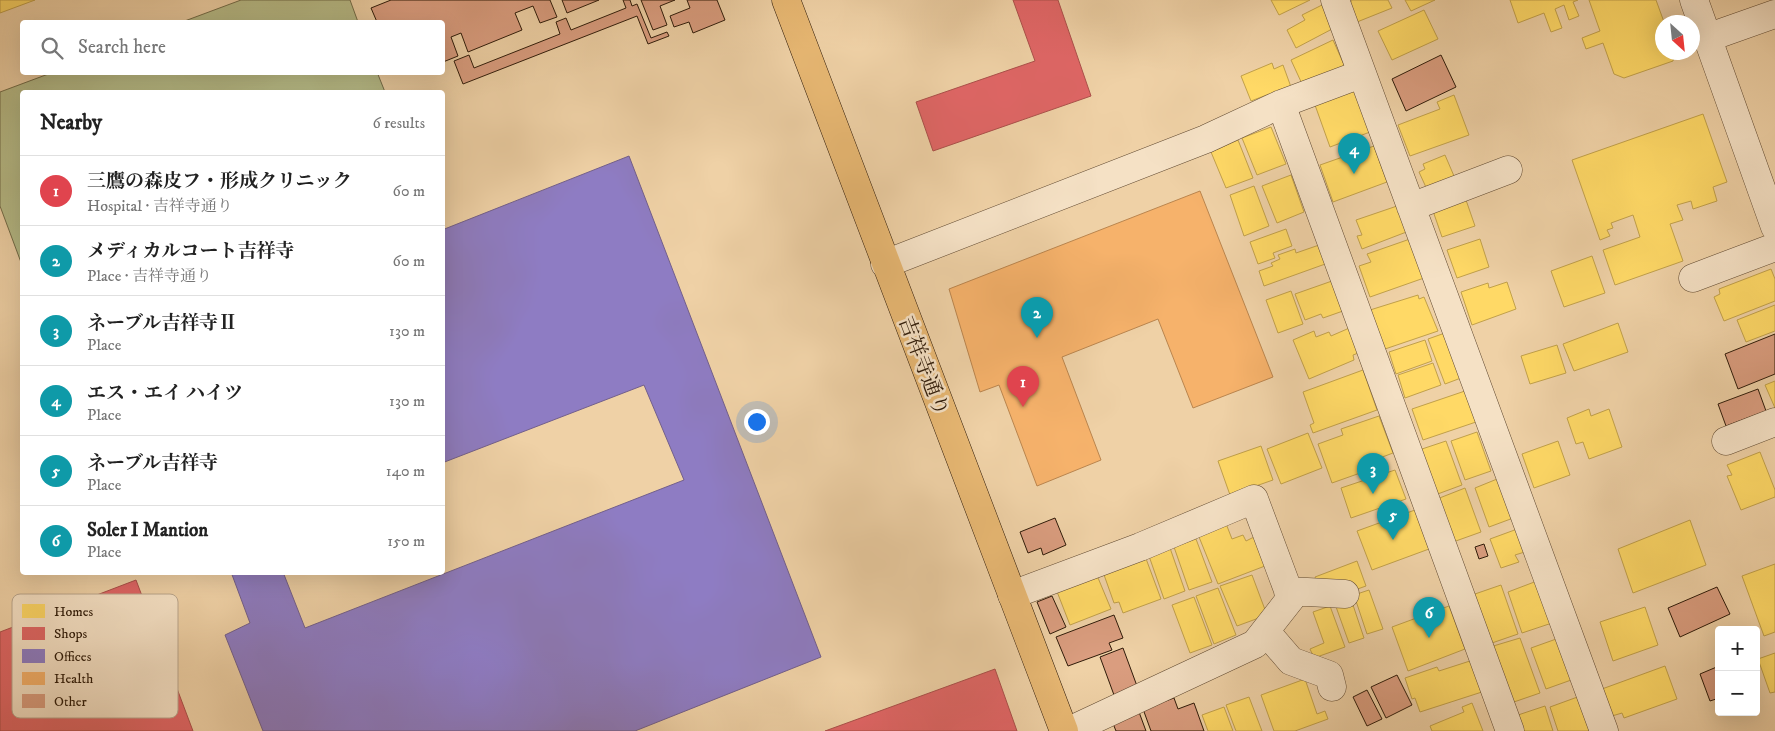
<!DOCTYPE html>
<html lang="en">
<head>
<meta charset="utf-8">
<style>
	:root { --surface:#fff; --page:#f2f2f2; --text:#222; --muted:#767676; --line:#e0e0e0; --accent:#d93025 }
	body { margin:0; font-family:"IM FELL DW Pica","Noto Serif JP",serif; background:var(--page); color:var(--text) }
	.controls { position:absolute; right:15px; bottom:15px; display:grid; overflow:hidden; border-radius:5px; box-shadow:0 5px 20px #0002 }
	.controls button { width:45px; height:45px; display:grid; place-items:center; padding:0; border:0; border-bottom:1px solid var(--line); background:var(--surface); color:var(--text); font:25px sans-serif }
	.compass { position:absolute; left:1655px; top:15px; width:45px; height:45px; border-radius:50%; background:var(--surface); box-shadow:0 5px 20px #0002; rotate:153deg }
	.you { position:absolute; left:756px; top:421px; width:18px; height:18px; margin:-12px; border:4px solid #fff; border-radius:50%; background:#1a73e8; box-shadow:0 0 0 8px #1a73e833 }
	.badge { display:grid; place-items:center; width:32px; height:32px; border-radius:50%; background:var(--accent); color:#fff; font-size:16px; font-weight:700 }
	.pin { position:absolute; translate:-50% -41px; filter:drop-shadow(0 1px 2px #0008) }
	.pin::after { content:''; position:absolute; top:26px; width:18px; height:15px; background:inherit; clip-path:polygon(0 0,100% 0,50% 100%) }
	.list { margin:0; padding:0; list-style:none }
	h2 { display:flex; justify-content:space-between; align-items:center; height:65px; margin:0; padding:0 20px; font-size:21px }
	h2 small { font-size:16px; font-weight:400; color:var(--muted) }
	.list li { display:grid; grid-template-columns:32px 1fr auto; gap:15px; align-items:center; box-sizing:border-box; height:70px; padding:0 20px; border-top:1px solid var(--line) }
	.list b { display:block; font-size:19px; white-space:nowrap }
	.list p { margin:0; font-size:16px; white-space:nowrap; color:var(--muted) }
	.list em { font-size:16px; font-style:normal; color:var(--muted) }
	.icon { flex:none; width:28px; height:28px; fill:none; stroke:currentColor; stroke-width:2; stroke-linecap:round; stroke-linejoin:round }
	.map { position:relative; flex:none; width:1775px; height:731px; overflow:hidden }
	.search { position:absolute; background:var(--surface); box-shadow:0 5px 20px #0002; left:20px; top:20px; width:425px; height:55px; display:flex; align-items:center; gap:12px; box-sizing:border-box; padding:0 18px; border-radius:5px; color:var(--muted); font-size:19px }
	.panel { position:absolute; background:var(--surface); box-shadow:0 5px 20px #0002; left:20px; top:90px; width:425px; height:485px; border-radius:5px }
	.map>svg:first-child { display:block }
	.green { fill:#b7bc88; stroke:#736c48 }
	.homes { fill:#ffd966; stroke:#c1a04a }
	.shops { fill:#e06666; stroke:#ab504a }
	.offices { fill:#8e7cc3; stroke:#725f8b }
	.health { fill:#f6b26b; stroke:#ba854e }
	.building { fill:#da9d7f; stroke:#2f1b09 }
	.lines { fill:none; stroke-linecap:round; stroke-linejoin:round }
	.minor-casing { stroke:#5f4830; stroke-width:29 }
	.major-casing { stroke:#2f1b09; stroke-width:29 }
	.minor { stroke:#f5e1c5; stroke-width:28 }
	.major { stroke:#e8b873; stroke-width:28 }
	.labels { text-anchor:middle; stroke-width:5; stroke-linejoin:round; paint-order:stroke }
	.street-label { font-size:21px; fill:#2f1b09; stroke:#f5e1c5 }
	.key { fill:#f5e1c5; stroke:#baa68d; stroke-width:1 }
	.key-label { font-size:14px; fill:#2f1b09 }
</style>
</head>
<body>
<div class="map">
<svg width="1775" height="731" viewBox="0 0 1775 731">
	<rect width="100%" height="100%" fill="#efd1a6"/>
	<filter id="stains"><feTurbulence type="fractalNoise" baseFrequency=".004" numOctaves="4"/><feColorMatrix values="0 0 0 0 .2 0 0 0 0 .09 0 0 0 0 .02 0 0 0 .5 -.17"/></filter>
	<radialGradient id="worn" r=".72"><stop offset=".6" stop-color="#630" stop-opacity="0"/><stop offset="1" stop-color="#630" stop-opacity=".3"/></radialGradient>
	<!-- green -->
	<path class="green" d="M241 0H350L358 22H182Z
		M377 72 385 92H22V265L0 206V92L51 73Z"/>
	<!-- homes -->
	<path class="homes" d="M0 0H35L0 13Z
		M1271 0H1310L1279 15Z
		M1352 0H1388L1392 8 1357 22 1349 5Z
		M1405 0H1435L1411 11Z
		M1510 0H1578L1573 2 1579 16 1569 20 1564 5 1555 9 1562 28 1551 32 1544 13 1518 23Z
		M1589 0H1656L1664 22 1662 52H1675L1673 61 1624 78 1614 74 1603 43 1586 49 1582 38 1600 31Z
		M1322 5 1334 28 1296 48 1287 30 1305 20 1302 15Z
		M1424 10 1438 39 1392 60 1378 31Z
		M1333 40 1345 67 1303 86 1291 60Z
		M1272 63 1274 69 1283 65 1291 87 1270 98 1269 94 1251 101 1241 76Z
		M1355 90 1370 132 1330 147 1315 105Z
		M1454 95 1469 135 1410 156 1398 125 1440 109 1437 102Z
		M1703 114 1727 182 1713 187 1717 201 1693 209 1691 201 1677 205 1683 220 1670 224 1683 261 1615 285 1603 250 1640 237 1633 215 1611 223 1613 228 1607 230 1610 236 1600 240 1572 160Z
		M1271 127 1286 164 1257 175 1242 138Z
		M1238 140 1253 178 1226 188 1211 152Z
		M1374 146 1387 182 1333 202 1320 165Z
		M1445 155 1457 183 1430 196 1419 172 1425 169 1423 164Z
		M1291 175 1304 212 1277 223 1262 186Z
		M1254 186 1269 226 1244 236 1230 195Z
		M1466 200 1475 226 1442 237 1433 211Z
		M1400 205 1409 231 1362 249 1357 236 1362 235 1356 220Z
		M1286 229 1292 246 1273 253 1275 258 1258 264 1250 242Z
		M1410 239 1424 278 1370 297 1359 266 1371 262 1367 254Z
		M1480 239 1489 267 1457 278 1447 250Z
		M1322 244 1328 263 1264 286 1259 271 1273 266 1271 263 1280 259 1278 255 1295 249 1296 253Z
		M1592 256 1605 293 1564 307 1551 271Z
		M1771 269 1775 279V301L1724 321 1714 297 1720 294 1719 289Z
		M1332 281 1343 311 1323 318 1321 314 1305 320 1295 294Z
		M1507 282 1516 309 1472 325 1461 292 1488 283 1489 288Z
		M1291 291 1303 324 1278 333 1266 300Z
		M1418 295 1419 299 1424 297 1438 331 1385 349 1370 310Z
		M1775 305V331L1746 342 1737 320Z
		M1618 323 1628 352 1574 371 1563 344Z
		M1354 326 1364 351 1353 355 1354 360 1309 379 1293 340 1314 331 1316 337 1329 332 1331 336Z
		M1445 333 1461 378 1445 384 1428 339Z
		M1425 340 1432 361 1396 374 1389 352Z
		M1557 345 1566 373 1530 384 1521 356Z
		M1433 363 1441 385 1405 398 1398 375Z
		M1363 370 1377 410 1313 433 1310 425 1314 423 1303 392Z
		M1775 381V408L1765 385Z
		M1465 391 1476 422 1423 440 1412 409Z
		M1589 409 1591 416 1609 409 1622 447 1589 459 1583 442 1576 444 1567 418Z
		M1379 416 1393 453 1361 465 1363 472 1332 483 1318 444 1343 435 1341 429Z
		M1477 432 1491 471 1465 480 1451 441Z
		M1308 433 1322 468 1281 484 1267 449Z
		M1446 441 1462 485 1435 495 1419 450Z
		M1558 441 1570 475 1534 488 1522 454Z
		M1261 446 1273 480 1230 495 1218 461Z
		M1760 452 1775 490V497L1741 510 1727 476 1732 475 1727 465Z
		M1395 470 1406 499 1351 518 1341 488Z
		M1502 477 1516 517 1489 527 1475 488Z
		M1465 488 1481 532 1453 542 1437 499Z
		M1415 510 1429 549 1372 570 1357 531Z
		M1690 520 1706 565 1633 593 1618 549Z
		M1225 521 1232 539 1243 535 1246 541 1254 537 1265 566 1218 584 1197 532Z
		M1520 528 1528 551 1515 555 1519 562 1501 568 1490 539Z
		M1196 539 1212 582 1189 590 1174 547Z
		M1170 548 1185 591 1164 599 1149 556Z
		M1145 556 1161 599 1123 613 1119 602 1114 603 1103 572Z
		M1357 561 1366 586 1352 591 1318 585 1315 577Z
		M1775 564V632L1764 636 1742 576Z
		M1096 573 1111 609 1070 625 1056 589Z
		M1252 575 1267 615 1237 626 1220 586Z
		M1537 581 1552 623 1522 633 1508 592Z
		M1501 585 1518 634 1489 644 1472 595Z
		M1218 588 1236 635 1214 644 1196 596Z
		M1369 590 1383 629 1367 634 1354 595Z
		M1194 597 1212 645 1190 653 1172 605Z
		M1351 599 1364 638 1349 643 1335 604Z
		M1330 606 1345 647 1314 658 1310 649 1324 643 1313 612Z
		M1449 606 1465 649 1408 671 1392 627Z
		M1645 607 1658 645 1613 661 1600 622Z
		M1520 638 1540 693 1511 703 1490 647Z
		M1559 638 1574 679 1546 689 1531 648Z
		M1775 653V692L1770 693 1758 659Z
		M1473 660 1485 691 1420 712 1415 698 1412 699 1405 678 1437 667 1439 671Z
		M1665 666 1677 699 1624 718 1622 713 1612 716 1602 689Z
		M1305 679 1317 714 1325 711 1328 719 1295 731H1274L1261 695Z
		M1583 695 1596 731H1558L1550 707Z
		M1249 697 1262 731H1236L1226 705Z
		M1472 703 1483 731H1432L1430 726 1464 712 1462 707Z
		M1545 706 1553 731H1520L1515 716Z
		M1224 707 1233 731H1208L1202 715Z"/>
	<!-- shops -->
	<path class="shops" d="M1013 0H1058L1091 96 933 151 916 102 1035 61Z
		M136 580 193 731H0V632Z
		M995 669 1017 731H825Z"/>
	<!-- offices -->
	<path class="offices" d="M629 156 821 657 635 731H263L225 635 250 623 231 572H283L305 628 684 480 644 385 442 463V230Z"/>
	<!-- health -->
	<path class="health" d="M1200 191 1273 377 1193 408 1158 319 1062 357 1101 460 1037 486 999 385 980 392 949 289Z"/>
	<!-- building -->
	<path class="building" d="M391 0H550L557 17 540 23 533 6 515 13 522 30 468 52 461 33 451 37 458 56 443 62 442 22H377L371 8Z
		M562 0H599L567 13Z
		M623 0H630L632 6 637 4 651 38 667 32 669 36 648 44 637 16 463 84 454 61 469 55 474 68 560 34 556 22 566 18 571 30 626 8Z
		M641 0H675L660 6 667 25 653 30Z
		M687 0H717L725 20 693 33 689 22 674 27 670 16 690 8Z
		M1441 55 1456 87 1406 111 1392 79Z
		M1775 334V374L1738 389 1725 354Z
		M1758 389 1766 411 1726 426 1718 404Z
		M1055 518 1066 545 1043 555 1041 548 1028 553 1020 532Z
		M1484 544 1488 556 1479 559 1475 547Z
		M1717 587 1730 614 1680 637 1668 608Z
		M1052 596 1066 627 1050 634 1037 602Z
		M1114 615 1123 638 1109 643 1112 650 1068 666 1056 637Z
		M1123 648 1137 686 1114 695 1100 657Z
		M1719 666V698L1710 701 1700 674Z
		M1397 675 1412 705 1386 718 1371 687Z
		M1367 690 1382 719 1367 726 1353 697Z
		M1174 698 1178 709 1194 703 1204 731H1151L1143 709Z
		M1139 712 1146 731H1116L1112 721Z"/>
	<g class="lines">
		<defs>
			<path id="minor" d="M1335 0 1604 731
				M1694 0 1775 227
				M1709 39 1721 33 1775 14
				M1281 104 1510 731
				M1411 207 1508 170
				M885 264 1206 139 1281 104 1361 74
				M1693 278 1775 247
				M1726 441 1775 422
				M1288 591 1345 594
				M1012 595 1140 547 1254 499 1291 598 1255 644 1069 731
				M1266 632 1291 661 1329 675 1332 687"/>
			<path id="major" d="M786 0 1064 731"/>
		</defs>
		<!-- minor casing -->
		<use href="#minor" class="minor-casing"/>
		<!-- major casing -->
		<use href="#major" class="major-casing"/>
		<!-- minor -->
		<use href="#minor" class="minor"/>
		<!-- major -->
		<use href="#major" class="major"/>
	</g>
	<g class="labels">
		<!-- street labels -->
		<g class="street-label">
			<text transform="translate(924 366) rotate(69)" y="7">吉祥寺通り</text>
		</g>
	</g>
	<!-- legend -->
	<rect x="12" y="594" width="166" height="124" rx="8" class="key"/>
	<rect x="22" y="604" width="23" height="14" fill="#ffd966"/>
	<rect x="22" y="627" width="23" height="13" fill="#e06666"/>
	<rect x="22" y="649" width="23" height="14" fill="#8e7cc3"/>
	<rect x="22" y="672" width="23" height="13" fill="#f6b26b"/>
	<rect x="22" y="694" width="23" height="14" fill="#da9d7f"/>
	<g class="key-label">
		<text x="54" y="616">Homes</text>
		<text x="54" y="638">Shops</text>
		<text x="54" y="661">Offices</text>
		<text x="54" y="683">Health</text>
		<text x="54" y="706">Other</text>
	</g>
	<rect width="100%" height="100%" filter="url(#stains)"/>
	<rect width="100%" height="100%" fill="url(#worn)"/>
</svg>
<div class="controls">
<button>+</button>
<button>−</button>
</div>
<svg class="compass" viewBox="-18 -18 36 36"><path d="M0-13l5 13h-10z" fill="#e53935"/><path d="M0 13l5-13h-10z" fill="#767676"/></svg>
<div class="you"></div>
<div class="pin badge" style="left:1023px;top:407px;background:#e0444e">1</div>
<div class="pin badge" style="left:1037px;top:338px;background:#0f9aa8">2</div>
<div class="pin badge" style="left:1373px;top:494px;background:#0f9aa8">3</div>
<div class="pin badge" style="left:1354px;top:174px;background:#0f9aa8">4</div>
<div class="pin badge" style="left:1393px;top:540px;background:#0f9aa8">5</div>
<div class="pin badge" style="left:1429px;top:638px;background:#0f9aa8">6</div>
<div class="search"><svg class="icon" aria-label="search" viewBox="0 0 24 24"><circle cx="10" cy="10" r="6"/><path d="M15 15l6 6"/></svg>Search here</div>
<section class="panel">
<h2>Nearby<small>6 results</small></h2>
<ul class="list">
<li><span class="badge" style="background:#e0444e">1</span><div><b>三鷹の森皮フ・形成クリニック</b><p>Hospital · 吉祥寺通り</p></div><em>60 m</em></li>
<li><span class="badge" style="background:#0f9aa8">2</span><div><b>メディカルコート吉祥寺</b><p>Place · 吉祥寺通り</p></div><em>60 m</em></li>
<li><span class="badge" style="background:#0f9aa8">3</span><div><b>ネーブル吉祥寺Ⅱ</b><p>Place</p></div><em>130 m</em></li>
<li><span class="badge" style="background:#0f9aa8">4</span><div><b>エス・エイ ハイツ</b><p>Place</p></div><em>130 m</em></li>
<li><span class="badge" style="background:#0f9aa8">5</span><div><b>ネーブル吉祥寺</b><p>Place</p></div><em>140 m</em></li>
<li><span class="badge" style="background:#0f9aa8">6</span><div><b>Soler I Mantion</b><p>Place</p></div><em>150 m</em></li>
</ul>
</section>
</div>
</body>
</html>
